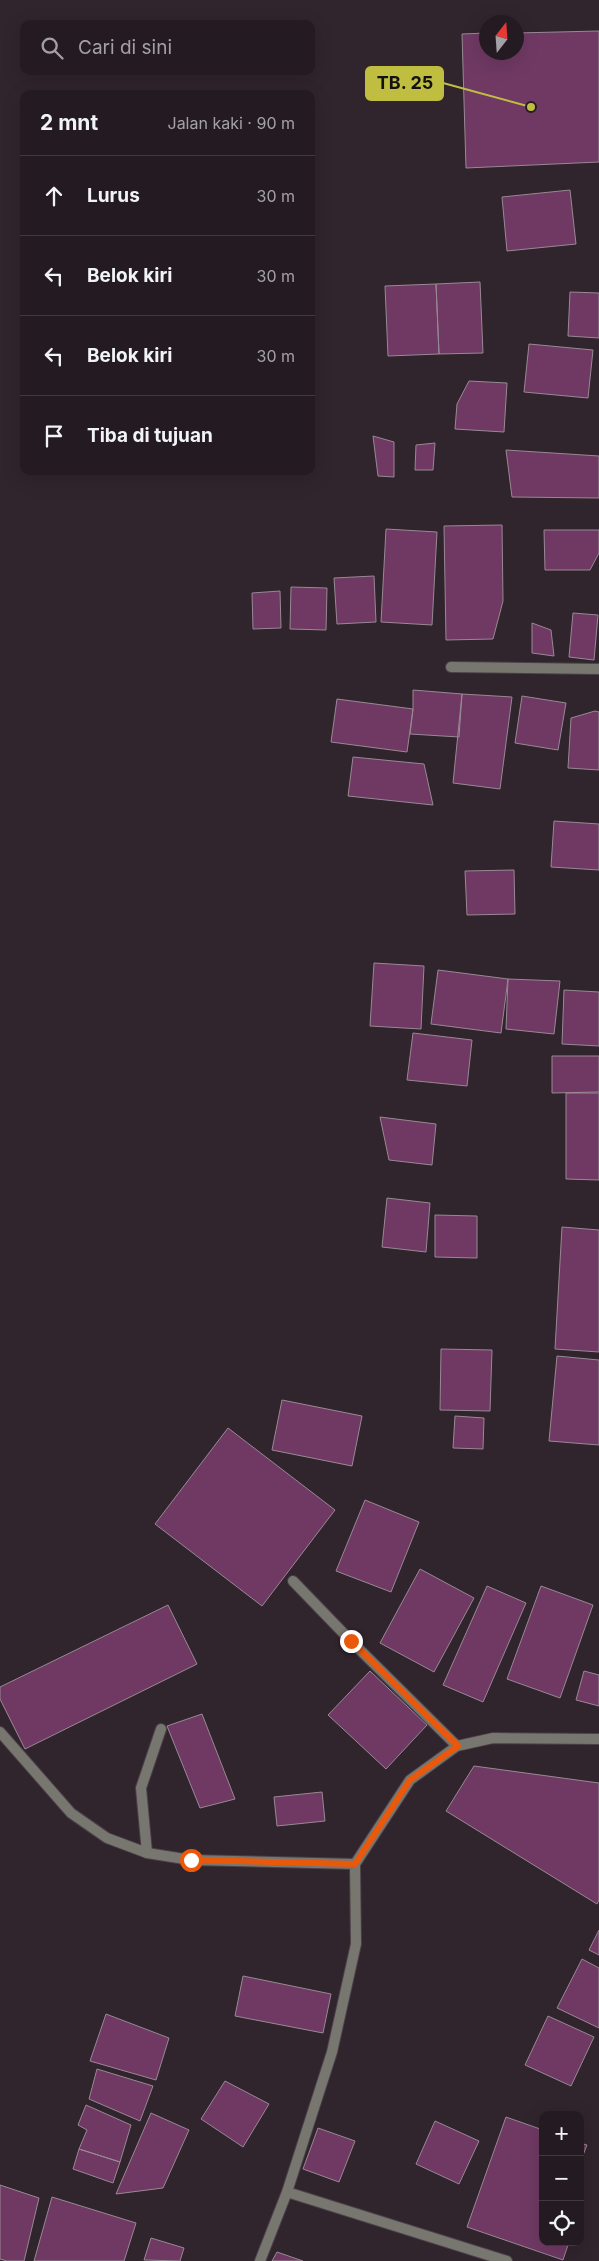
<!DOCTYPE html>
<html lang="id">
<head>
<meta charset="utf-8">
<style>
	:root { --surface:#241b22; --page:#30282f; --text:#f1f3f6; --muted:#a3a1a5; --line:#413940 }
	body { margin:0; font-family:Inter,sans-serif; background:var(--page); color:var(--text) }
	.controls { position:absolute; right:15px; bottom:15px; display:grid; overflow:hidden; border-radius:10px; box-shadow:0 5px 20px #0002 }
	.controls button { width:45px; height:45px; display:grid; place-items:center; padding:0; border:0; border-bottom:1px solid var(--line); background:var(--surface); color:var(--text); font:25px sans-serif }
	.compass { position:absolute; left:479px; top:15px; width:45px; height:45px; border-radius:50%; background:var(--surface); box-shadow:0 5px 20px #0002; rotate:17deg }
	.stop { position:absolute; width:15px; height:15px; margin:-11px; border:4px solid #ea580c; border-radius:50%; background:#fff }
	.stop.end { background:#ea580c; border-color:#fff; box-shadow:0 1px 5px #0008 }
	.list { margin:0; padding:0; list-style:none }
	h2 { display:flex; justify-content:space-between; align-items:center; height:65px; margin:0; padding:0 20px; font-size:21px }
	h2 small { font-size:16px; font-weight:400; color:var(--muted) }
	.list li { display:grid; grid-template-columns:32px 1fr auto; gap:15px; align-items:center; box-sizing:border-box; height:80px; padding:0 20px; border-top:1px solid var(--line) }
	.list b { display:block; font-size:19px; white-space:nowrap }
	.list em { font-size:16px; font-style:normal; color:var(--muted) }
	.icon { flex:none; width:28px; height:28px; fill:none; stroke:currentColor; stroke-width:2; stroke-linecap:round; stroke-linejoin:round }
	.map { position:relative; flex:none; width:599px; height:2261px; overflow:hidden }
	.search { position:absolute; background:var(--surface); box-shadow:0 5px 20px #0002; left:20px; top:20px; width:295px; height:55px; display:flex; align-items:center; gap:12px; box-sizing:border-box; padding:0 18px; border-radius:10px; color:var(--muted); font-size:19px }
	.panel { position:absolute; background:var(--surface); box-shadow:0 5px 20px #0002; left:20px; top:90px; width:295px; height:385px; border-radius:10px }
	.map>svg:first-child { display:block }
	.building { fill:#6f3963; stroke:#988994 }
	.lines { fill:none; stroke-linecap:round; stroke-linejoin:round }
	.service-casing { stroke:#4c4049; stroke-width:12 }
	.minor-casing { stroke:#4c4049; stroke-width:12 }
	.service { stroke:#777770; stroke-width:10 }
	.minor { stroke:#777770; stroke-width:10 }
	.route { stroke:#ea580c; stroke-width:6 }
	.leader { fill:none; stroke:#c0be40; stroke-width:2 }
	.callout-dot { fill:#c0be40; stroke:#261b23; stroke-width:2 }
	.callout { fill:#c0be40; stroke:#c0be40; stroke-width:2 }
	.callout-label { font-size:18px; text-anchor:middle; font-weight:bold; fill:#111 }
</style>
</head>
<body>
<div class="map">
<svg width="599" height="2261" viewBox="0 0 599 2261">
	<rect width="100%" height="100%" fill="#30242d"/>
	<!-- building -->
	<path class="building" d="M599 31V162L466 168 462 34 486 33V52H516V33Z
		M570 190 576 244 507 251 502 197Z
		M480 282 483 353 439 354 436 284Z
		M436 284 439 354 388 356 385 286Z
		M570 292 599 293V338L568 336Z
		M529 344 593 350 588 398 524 392Z
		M469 381 507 383 504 432 455 429 457 404Z
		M373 436 394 442V477L378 476Z
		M435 443 433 470H415L416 445Z
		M506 450 599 456V498L512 497Z
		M502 525 503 601 493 639 446 640 444 526Z
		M386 529 437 532 432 625 381 622Z
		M544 530H599V553L590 570H545Z
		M374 576 376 622 337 624 334 578Z
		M291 587 327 588 326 630 290 629Z
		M280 591 281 628 253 629 252 593Z
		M573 613 598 615 594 660 569 657Z
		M532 623 551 630 554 656 532 653Z
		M413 690 462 694 459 737 410 734 413 709Z
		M462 694 512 697 500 789 453 783Z
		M522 696 566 703 558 750 515 743Z
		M337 699 413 709 407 752 331 742Z
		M595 711 599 712V770L568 768 571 718Z
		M353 757 424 764 433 805 348 796Z
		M554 821 599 824V870L551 867Z
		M514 870 515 914 467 915 465 871Z
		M374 963 424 966 421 1029 370 1026Z
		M438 970 508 979 501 1033 431 1024Z
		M508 979 560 981 554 1034 506 1029Z
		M564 990 599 992V1046L562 1044Z
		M413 1033 472 1040 467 1086 407 1080Z
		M552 1056H599V1092L552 1093Z
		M566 1093H599V1180L566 1179Z
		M380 1117 436 1124 432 1165 389 1160Z
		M387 1198 430 1203 426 1252 382 1247Z
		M435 1215 477 1216V1258L435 1257Z
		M562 1227 599 1230V1352L555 1349Z
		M441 1349 492 1350 490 1411 440 1410Z
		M557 1356 599 1360V1445L549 1441Z
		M282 1400 362 1416 352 1466 272 1450Z
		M455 1416 484 1418 483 1449 453 1448Z
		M228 1428 335 1510 262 1606 155 1524Z
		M365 1500 419 1522 391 1592 336 1571Z
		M420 1569 474 1598 434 1672 380 1643Z
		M487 1586 526 1603 483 1702 443 1685Z
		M541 1586 593 1605 560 1698 507 1679Z
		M168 1605 197 1664 25 1749 0 1699V1687Z
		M370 1671 427 1725 386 1769 328 1715Z
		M584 1671 599 1675V1706L576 1700Z
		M202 1714 235 1799 200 1808 167 1726Z
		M474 1766 599 1783V1900L597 1904 446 1811Z
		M322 1792 325 1821 277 1826 274 1797Z
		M599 1930V1955L589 1950Z
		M582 1959 599 1968V2028L557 2008Z
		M243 1976 331 1994 323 2033 235 2016Z
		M106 2014 169 2038 156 2080 90 2061Z
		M548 2016 594 2037 571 2086 525 2065Z
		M97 2069 153 2086 140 2121 89 2099Z
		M225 2081 269 2104 243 2147 201 2119Z
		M86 2105 131 2125 120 2162 79 2149 87 2130 78 2125Z
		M151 2113 189 2130 163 2188 116 2194Z
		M506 2117 543 2130V2242H569L563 2260 467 2227Z
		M435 2121 479 2141 459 2184 416 2164Z
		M318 2128 355 2141 339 2182 303 2169Z
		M580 2143 587 2145 580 2163Z
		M79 2149 120 2162 113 2183 73 2169Z
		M0 2185 39 2198 24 2261H7L0 2259Z
		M52 2197 136 2223 124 2261H34Z
		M151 2238 184 2248 180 2261 144 2260Z
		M277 2252 303 2261H272Z"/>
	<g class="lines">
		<defs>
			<path id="service" d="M147 1853 141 1788 161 1729"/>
			<path id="minor" d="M451 667 599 669
				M293 1581 351 1641 457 1746
				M0 1732 71 1813 107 1838 147 1853 191 1860 355 1864
				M287 2192 507 2261
				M260 2261 287 2192 332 2052 356 1944 355 1864 410 1780 457 1746 493 1738 599 1739"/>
		</defs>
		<!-- service casing -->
		<use href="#service" class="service-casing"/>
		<!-- minor casing -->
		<use href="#minor" class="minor-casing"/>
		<!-- service -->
		<use href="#service" class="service"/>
		<!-- minor -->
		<use href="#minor" class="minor"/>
	</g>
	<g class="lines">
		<!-- route -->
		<path class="route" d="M191 1860 355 1864 410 1780 458 1746 351 1641"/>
	</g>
	<!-- callouts -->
	<path class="leader" d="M531 107L443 83"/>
	<circle class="callout-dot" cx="531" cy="107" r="5"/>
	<rect class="callout" x="366" y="67" width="77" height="33" rx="5"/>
	<g class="callout-label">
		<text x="405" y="89">TB. 25</text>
	</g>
</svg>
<div class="controls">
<button>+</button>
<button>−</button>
<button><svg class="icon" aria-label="locate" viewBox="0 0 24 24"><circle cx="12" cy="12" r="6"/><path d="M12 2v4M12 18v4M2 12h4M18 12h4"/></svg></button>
</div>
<svg class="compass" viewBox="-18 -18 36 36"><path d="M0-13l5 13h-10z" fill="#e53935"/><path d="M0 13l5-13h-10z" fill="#a3a1a5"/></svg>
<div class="stop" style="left:191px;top:1860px"></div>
<div class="stop end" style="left:351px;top:1641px"></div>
<div class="search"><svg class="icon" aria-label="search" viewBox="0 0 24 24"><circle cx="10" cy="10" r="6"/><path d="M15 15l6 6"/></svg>Cari di sini</div>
<section class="panel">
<h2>2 mnt<small>Jalan kaki · 90 m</small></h2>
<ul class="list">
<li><svg class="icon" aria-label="ahead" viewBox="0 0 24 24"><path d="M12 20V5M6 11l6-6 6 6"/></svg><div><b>Lurus</b></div><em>30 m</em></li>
<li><svg class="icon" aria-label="left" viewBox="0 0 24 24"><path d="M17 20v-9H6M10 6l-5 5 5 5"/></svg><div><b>Belok kiri</b></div><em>30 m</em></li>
<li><svg class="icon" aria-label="left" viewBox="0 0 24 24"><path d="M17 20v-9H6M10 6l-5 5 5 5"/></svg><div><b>Belok kiri</b></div><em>30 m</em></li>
<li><svg class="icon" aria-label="arrive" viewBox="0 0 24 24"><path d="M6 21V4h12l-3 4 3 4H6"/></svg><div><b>Tiba di tujuan</b></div></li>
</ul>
</section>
</div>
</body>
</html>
